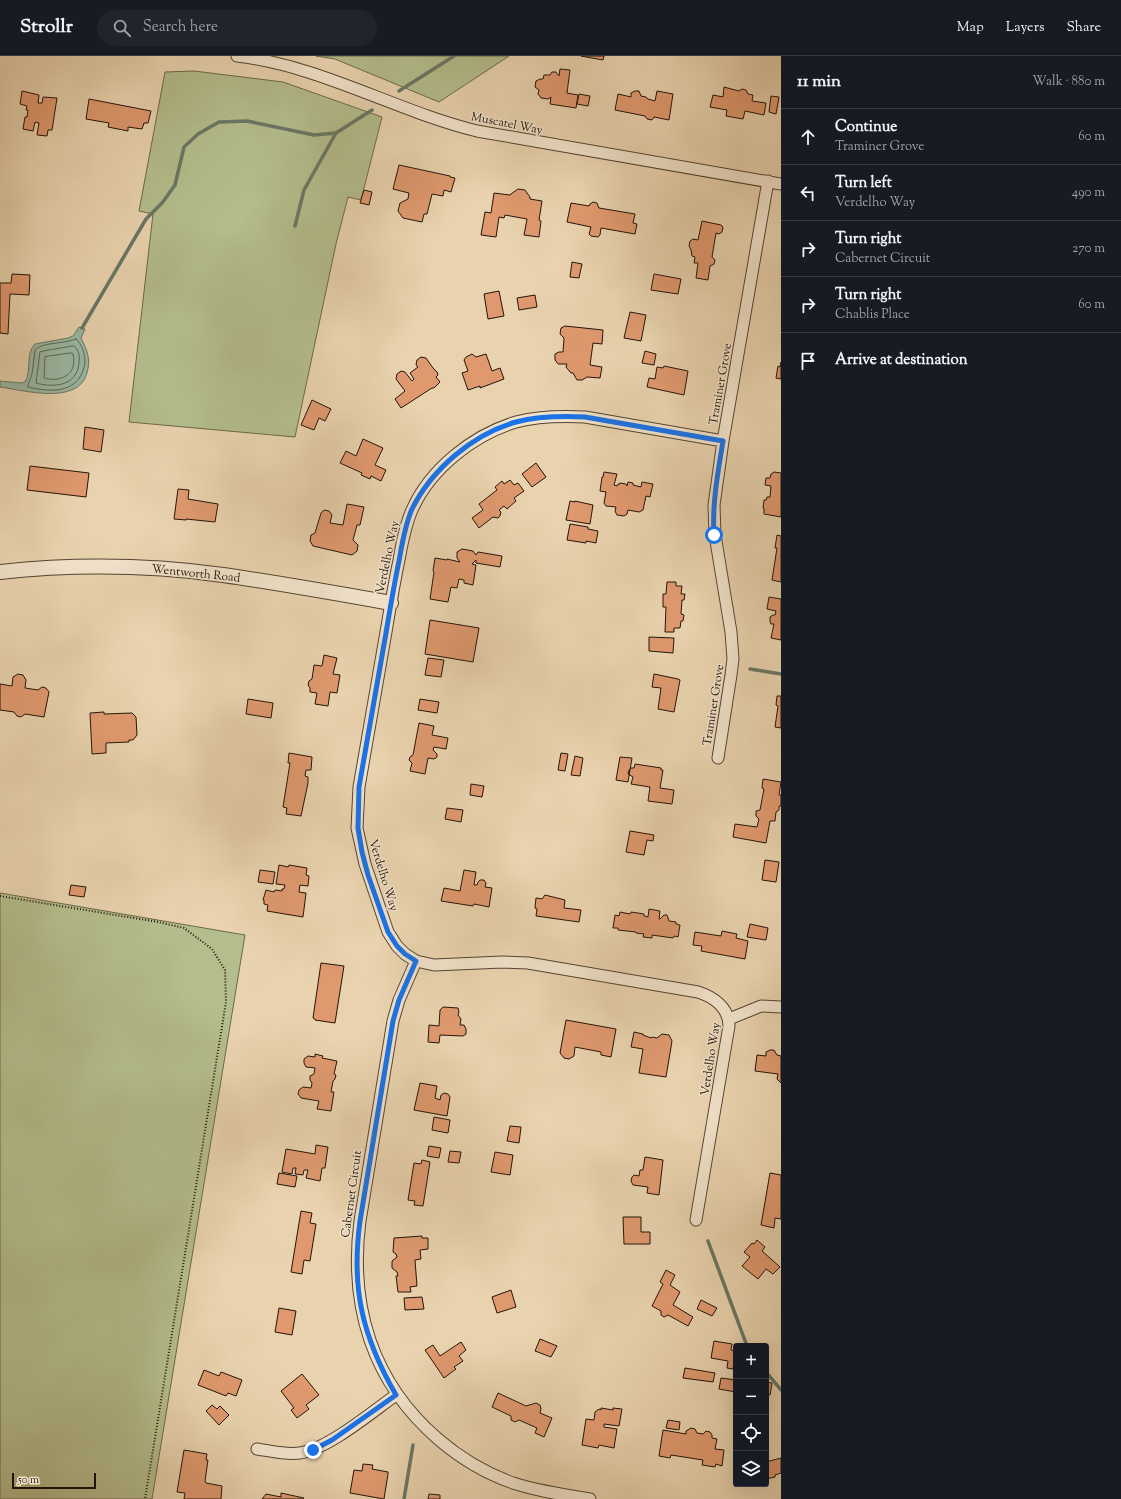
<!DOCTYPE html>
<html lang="en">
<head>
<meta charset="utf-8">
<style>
	:root { --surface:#171b24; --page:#20242c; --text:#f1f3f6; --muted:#9ea1a6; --line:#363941 }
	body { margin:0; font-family:"Sorts Mill Goudy",serif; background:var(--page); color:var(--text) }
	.controls { position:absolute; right:12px; bottom:12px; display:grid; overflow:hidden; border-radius:4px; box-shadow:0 4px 16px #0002 }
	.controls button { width:36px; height:36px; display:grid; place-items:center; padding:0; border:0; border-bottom:1px solid var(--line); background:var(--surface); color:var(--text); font:20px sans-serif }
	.scale { position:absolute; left:12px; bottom:10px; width:84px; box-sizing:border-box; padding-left:4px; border:2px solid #231409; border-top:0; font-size:11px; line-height:14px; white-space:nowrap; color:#231409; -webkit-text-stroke:3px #f1e2ca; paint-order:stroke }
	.stop { position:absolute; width:12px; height:12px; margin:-9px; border:3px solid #1a73e8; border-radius:50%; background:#fff }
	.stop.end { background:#1a73e8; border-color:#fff; box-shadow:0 1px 4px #0008 }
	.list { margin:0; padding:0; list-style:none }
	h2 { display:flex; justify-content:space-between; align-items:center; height:52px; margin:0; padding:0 16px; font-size:17px }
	h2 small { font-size:13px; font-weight:400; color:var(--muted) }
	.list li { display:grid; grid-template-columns:26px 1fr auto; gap:12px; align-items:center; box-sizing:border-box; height:56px; padding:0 16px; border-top:1px solid var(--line) }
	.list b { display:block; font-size:15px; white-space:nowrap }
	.list p { margin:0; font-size:13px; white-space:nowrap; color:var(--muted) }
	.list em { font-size:13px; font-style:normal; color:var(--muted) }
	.icon { flex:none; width:22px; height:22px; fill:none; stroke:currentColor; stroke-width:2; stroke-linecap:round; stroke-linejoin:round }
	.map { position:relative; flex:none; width:781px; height:1443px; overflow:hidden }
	header { display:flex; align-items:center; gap:24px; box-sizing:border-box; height:56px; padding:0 20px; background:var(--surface); border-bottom:1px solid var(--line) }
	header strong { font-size:19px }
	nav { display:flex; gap:22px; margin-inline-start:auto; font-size:14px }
	.search { width:280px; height:36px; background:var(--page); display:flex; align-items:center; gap:10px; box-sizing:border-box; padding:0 14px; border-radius:22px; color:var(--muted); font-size:15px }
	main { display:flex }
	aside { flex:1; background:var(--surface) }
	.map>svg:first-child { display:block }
	.green { fill:#b4bd8c; stroke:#6c684a }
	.water { fill:#99b9a4; stroke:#6a7766 }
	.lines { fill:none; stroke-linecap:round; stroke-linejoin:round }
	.shore { stroke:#5e6656; stroke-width:1 }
	.stream { stroke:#6a7766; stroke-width:3.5 }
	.building { fill:#e0996f; stroke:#231409 }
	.minor-casing { stroke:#544432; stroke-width:13 }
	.tertiary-casing { stroke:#544432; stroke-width:16 }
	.path { stroke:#231409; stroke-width:2; stroke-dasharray:1 2; stroke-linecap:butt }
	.minor { stroke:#f1e2ca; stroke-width:11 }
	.tertiary { stroke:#f1e2ca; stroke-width:14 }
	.route { stroke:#1a73e8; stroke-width:5 }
	.labels { text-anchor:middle; stroke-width:3; stroke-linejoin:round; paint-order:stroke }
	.street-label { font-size:12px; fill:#231409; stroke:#f1e2ca }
</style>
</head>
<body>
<header>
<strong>Strollr</strong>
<div class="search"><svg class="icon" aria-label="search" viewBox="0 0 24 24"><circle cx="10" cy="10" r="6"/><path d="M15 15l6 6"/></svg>Search here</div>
<nav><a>Map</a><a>Layers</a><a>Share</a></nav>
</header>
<main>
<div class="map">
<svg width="781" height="1443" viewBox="0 0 781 1443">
	<rect width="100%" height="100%" fill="#e9d3ae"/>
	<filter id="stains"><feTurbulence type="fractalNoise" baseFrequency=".005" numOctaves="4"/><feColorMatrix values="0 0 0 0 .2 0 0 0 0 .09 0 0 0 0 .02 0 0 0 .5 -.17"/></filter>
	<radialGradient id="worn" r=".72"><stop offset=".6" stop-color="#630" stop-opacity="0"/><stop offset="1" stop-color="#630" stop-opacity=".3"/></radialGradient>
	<!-- green -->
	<path class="green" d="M316 0H509L439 46 335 3Z
		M194 15 283 26 382 61 361 144 348 141 336 188 295 381 129 366 153 158 139 155 165 16Z
		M0 837 245 879 152 1443H0Z"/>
	<!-- water -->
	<path class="water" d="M79 271 85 273 81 282C87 294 91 303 87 317 78 350 23 334 0 331V325L21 327 25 326C32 314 25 298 35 288L68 282 73 280Z"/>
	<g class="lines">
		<!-- shore -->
		<path class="shore" d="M76 283C82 288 85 298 85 306 81 337 53 337 28 331V329L32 318 35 294C41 286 66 288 76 283Z
			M74 290C79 294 80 300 79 307 77 330 54 332 36 327L40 296Z
			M71 297 73 298C78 318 61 327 44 322L45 301Z"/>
		<!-- stream -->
		<path class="stream" d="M399 35 454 0
			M295 170 304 134 336 77
			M82 272 146 163 162 147 175 129 184 91 198 78 219 66 247 65 314 79 336 77 372 54
			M750 613 781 618
			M708 1185 747 1290
			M766 1316 781 1334
			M404 1443 413 1389"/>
	</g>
	<!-- building -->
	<path class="building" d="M581 0H604L603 4Z
		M560 13 570 14 567 37 578 39 576 52 550 48 551 41 548 43 541 42 538 38 539 34 535 31 536 25 540 23H543L544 19H550L552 16H556L559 20Z
		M724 31 739 35 742 33 746 34 748 38 753 39 752 45 766 47 764 59 745 55 743 63 726 60 727 54 710 51 713 39 723 41Z
		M22 35 39 39 38 47H42L43 41 57 42 52 74H48L47 80 37 79 39 67 35 66 33 75 23 73 25 61H27L28 54H26L27 50 20 48Z
		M635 35H639L641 40 646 41 648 43 655 45 657 35 673 38 669 64 654 61 652 64 647 63 645 60 615 54 618 38 631 41V37Z
		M579 38 590 40 588 50 577 48Z
		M771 40 779 41 776 58 769 56Z
		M89 43 151 55 148 67H144L142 73 128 71V75L108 71 109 67 86 63Z
		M399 109 450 120V121L455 122 451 136 444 134 443 140 432 138 427 158H424L422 166 403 162 398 155 400 147 408 143 409 137 393 133Z
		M518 133 525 134 530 141V143L542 145 539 164 541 165 539 181 524 179 527 163 505 159 504 162 499 161 496 181 481 179 485 156 491 157 494 137 510 139 511 138Z
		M364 134 372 136 369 149 360 147Z
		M593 146 597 147 599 152 635 158 633 167 637 168 635 178 601 172 600 179 598 181 591 180 589 178 591 171 567 166 571 147 589 150 590 148Z
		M702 165 721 169 723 171 722 176 719 178 716 177 712 201 715 204 714 208 710 210 708 224 696 222 698 207H694L695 201 692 200 691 194 689 190 690 185 693 183 698 184Z
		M572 206 582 208 579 222 570 221Z
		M12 218 30 219 29 239 10 238 8 278 0 277V227H11Z
		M654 218 681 223 678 238 651 234Z
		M499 235 504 260 488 263 484 238Z
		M535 239 537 251 519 254 517 242Z
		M630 256 646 259 641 285 624 282Z
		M565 270 603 274 602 288 593 287 590 309 602 311 600 322 587 321 582 324H577L573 317H571L566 311 567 308H558L555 304V298L559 296H563L564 282 560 278 561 272Z
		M645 295 656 298 654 309 642 307Z
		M472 298 476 301 486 298 492 315 500 312 504 323 480 332V330L468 334 462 317 468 315 464 304 466 301Z
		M421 301 426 302 433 312 437 316 438 319 436 321 440 326 434 332H432L401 352 395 343 405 335 396 323 397 318 401 315 405 316 412 325 414 323 410 317 418 311 416 309 417 304Z
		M781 306V323L776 322 778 310 780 311Z
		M664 310 688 315 684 339 647 331 649 322 655 323 657 311 663 312Z
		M312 344 331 353 325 365 319 362 314 374 301 369Z
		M85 371 104 374 101 396 83 393Z
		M363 383 383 392 375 409 386 414 381 425 371 420 370 423 361 419 362 417 340 407 346 395 356 400Z
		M536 407 546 421 532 431 522 418Z
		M30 410 89 417 86 441 27 434Z
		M604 416 617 418 614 429 617 430 618 428H620V427L626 428 627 430 628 426 633 427V429L641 431 642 426 653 428 650 441 646 440 643 454 639 456 628 454 627 458 624 460 617 459 615 455 616 451 606 450 604 447 606 436 600 435 602 421H603Z
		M774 416 781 417V461L764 458V452H763L764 444H766L767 441H770L771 430 765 429 766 422H770L771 418Z
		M510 424 514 429 518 427 524 435 514 442 516 445 507 453 504 450 499 454 501 456 500 460 498 462 493 461 479 472 472 462 483 454 479 448 497 434 495 431 502 425 504 428Z
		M178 433 189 434 188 443 218 448 215 466 186 463V464L174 463Z
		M570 445 575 446V445L593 449 590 468 566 464Z
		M347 448 364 451 360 469H357L353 484 358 489 357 495 352 499 313 490 310 485 311 479 315 477 321 457 324 454 329 455 332 459 330 467 343 469Z
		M570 468 588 471V473L598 475 596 487 586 485V487L567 484Z
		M777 479 781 480V526L772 524 777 492H775Z
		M462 493 473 495 476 499 478 496 502 500 500 511 476 507V504L472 508 476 509 473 529 464 527V524L459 523 457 532 451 531 448 546 430 543 434 516 433 515 435 502 447 504V503L460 506 457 502V496Z
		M667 526H676V530H682L681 538H685L684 544H682L681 558 684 559 683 565H681L680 572H674V576H665L666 551H663V538H666Z
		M769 541 781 543V584L771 582 774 568H771L770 565V561L773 559H775L776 555 767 553Z
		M430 564 479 572 473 606 425 598Z
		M649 581 674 582 673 597 649 595Z
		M324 599 337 602 333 618 340 619 337 637 330 636 328 650 315 648 317 637 310 636V632L308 629 309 625 312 623 314 609 322 610Z
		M428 602 444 604 441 621 425 619Z
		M18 618 23 619 26 624 25 632 38 634 42 631 46 632 49 636 44 661 25 658 21 661 17 660 14 656 0 654V628L12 630 13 621Z
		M654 618 678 623 680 624 674 656 658 653 661 632 652 631Z
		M777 640H781V672L775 671 778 650 776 649Z
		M248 643 273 647 271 662 246 658Z
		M420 643 439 646 437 657 418 654Z
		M104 656V658L132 657 136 661 137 679 133 684H129V686L106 687V697L92 698 90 657Z
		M419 667 434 670 432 679 448 682 446 693 434 691 433 694 437 698V701L434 703 428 702 425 718 410 715 412 707 409 704 410 701 413 699Z
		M289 697 312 701 311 714H306L305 720 308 721V727L301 760 286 758 287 752 283 751 290 707H288Z
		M561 697 568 698 565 715 558 714Z
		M575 700 583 702 580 720 571 719Z
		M620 701 632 702 628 726 616 724Z
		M635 708 661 712V714H663L660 732 674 734 672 748 648 745 650 731 631 728 633 721 628 718 629 714 631 712H634Z
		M763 723 781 726 779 739H781V750H779V754L776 756 775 765H770L766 787 733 781 735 768 757 771 759 763 756 760V755L760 754 764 733 762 732Z
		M471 728 484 730 482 741 470 739Z
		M447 752 463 754 461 766 445 763Z
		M630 775 654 779 653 785 647 784 644 799 626 796Z
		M765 804 779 806 776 826 762 824Z
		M279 809 288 811 289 809 307 812 306 819 309 820 308 830 300 829 299 836 306 837 303 861 267 855 268 849 264 848V844H263L266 834 274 836 275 834 282 835V833H284L285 829 276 828Z
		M260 814 275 816 273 828 258 826Z
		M464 814 476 816 474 829H477L478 826 480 824H484L486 827 485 831 492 832 489 851 474 848 473 850 441 845 444 832 460 835Z
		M71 829 86 831 84 841 69 839Z
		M545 839 565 844 564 852 581 854 579 866 536 860 537 853 535 852 536 842 542 843Z
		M649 853 660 855 659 863H660L664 859H667L669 865 676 866V868L680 869 678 881 674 880 673 882 652 879V882L643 881 644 878 636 877V876L618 874V872H613L615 859 619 860 620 856 630 858 631 856 644 858V860L648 861Z
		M750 868 768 872 766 884 747 881Z
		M722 875 737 878 736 882 748 885 745 903 701 895 702 890 693 889 695 876 721 880Z
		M321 907 344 910 335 967 315 964V963L313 962Z
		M443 951 458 952 459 956 458 959 461 963 460 969H464L466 973V978L463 980 440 979 439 987 428 986 429 969 439 970 440 954Z
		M566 964 616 973 611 1001 601 999V996L575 991 574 1000 569 1003 564 1002 560 997Z
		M634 976 643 978V979L651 982 652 981 657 982 662 978 669 979 672 985 666 1021 639 1017 643 993 631 991Z
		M770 994H774L777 999 781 1000V1027L777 1023 778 1018 755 1015 757 999 766 1000V996Z
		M315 998 323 1000 322 1002 337 1005 334 1018 336 1019 335 1023 333 1025 331 1036H334L331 1055 317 1053 319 1045 301 1042 298 1038 299 1034 303 1031 311 1032 312 1027 310 1024V1020L314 1018 315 1012 306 1011 304 1007V1003L308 1000 315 1001Z
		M420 1027 437 1030 435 1042 440 1044 441 1039 444 1037 448 1038 450 1041 447 1060 414 1054Z
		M434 1061 450 1064 448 1077 432 1074Z
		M510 1070 521 1071 519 1087 507 1085Z
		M316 1089 328 1091 325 1112H322L320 1125 306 1122 308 1114H304L303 1119 295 1118 296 1112H293L292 1118 282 1116 286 1093 315 1098Z
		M429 1090 441 1092 439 1102 427 1100Z
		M450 1095 461 1096 459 1107 448 1106Z
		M495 1096 513 1099 510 1119 491 1116Z
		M645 1101 663 1104 659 1139 647 1137 648 1131 633 1129 631 1125 632 1121 634 1119 639 1120 640 1114H643Z
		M422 1104 430 1106 423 1150 414 1149 415 1145 408 1144 414 1107 421 1108Z
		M279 1117 297 1120 295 1131 277 1128Z
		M770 1117 781 1119V1163L775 1162 774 1172 761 1169Z
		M301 1155 312 1157 310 1167 316 1168 310 1205 304 1204 302 1218 291 1216Z
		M623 1161H641V1176H650V1188H624Z
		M422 1180V1182H428V1193L420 1194 421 1203 415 1204 417 1230 410 1231 411 1236H398L396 1220H398L397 1216 392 1212V1205L397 1201 396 1198 393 1196 394 1182Z
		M757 1184 765 1191 762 1195 780 1211 773 1218 766 1213 758 1223 742 1210 750 1201 744 1196 752 1187 754 1188Z
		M666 1214 675 1219 670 1229 680 1236 673 1249 693 1261 688 1270 668 1259 664 1261 661 1259V1255L652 1250 663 1228 660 1226Z
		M511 1234 516 1251 497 1257 492 1241Z
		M422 1241 424 1253 405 1254 404 1242Z
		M701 1244 717 1252 712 1260 697 1253Z
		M279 1252 296 1255 292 1279 275 1276Z
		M540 1283 557 1290 551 1301 535 1295Z
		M714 1285 732 1288 731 1294 736 1295 733 1313 727 1312 728 1305 711 1302Z
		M461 1286 466 1294 459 1300 463 1305 454 1311 456 1313 444 1322 425 1294 433 1289 440 1300Z
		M685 1312 715 1317 713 1326 683 1322Z
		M204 1314 219 1320 221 1316 242 1324 236 1340 228 1337 226 1340 198 1329Z
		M302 1318 319 1339 306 1349 309 1353 297 1362 291 1354 294 1352 281 1335Z
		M721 1322 736 1324V1336L719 1333Z
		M766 1326 772 1327 770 1339 766 1338Z
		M498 1337 526 1350 536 1347 540 1349 541 1353 540 1357 552 1362 544 1381 535 1377 537 1372 519 1364 515 1366 511 1364V1360L492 1351Z
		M212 1349 217 1353 220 1350 229 1359 219 1369 206 1355Z
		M601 1352 613 1354V1352L622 1353 619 1370 604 1368V1371L617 1373 614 1392 599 1389 598 1392 582 1389 586 1363 594 1364 595 1356 599 1353 601 1354Z
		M668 1364 680 1366 679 1374 666 1372Z
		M691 1372 695 1373 697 1377 703 1378 706 1375 710 1376 712 1379V1382L717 1383 715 1393 724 1394 722 1410 716 1408 715 1411 702 1409 703 1404 671 1399 670 1402 659 1400 663 1374 686 1378V1375Z
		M184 1394 207 1398 206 1404H208L205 1425 206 1427 222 1430 221 1443H184L185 1437 177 1436Z
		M781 1402V1417L775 1419V1421L766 1423V1406Z
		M363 1408 373 1409 372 1413 388 1416V1418L384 1443 350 1437 354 1414 362 1415Z
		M281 1437 304 1442 303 1443H262L266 1438 281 1441Z
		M429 1438 440 1439V1443H428Z"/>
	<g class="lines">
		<defs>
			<path id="minor" d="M237 0C321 10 396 55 477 75L781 128
				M718 702 731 619 733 603 731 576 715 479 714 449 723 385 768 125
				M416 905 399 944 393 965 360 1165C349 1250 372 1326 438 1383 460 1402 485 1417 513 1427 538 1435 564 1439 590 1443
				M729 963 761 950 781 951
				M696 1164 729 970C729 952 714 941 698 936L528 907 502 906 434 909 416 905 405 898 397 890 388 876 365 808 357 772 359 731C368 679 377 628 386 576 390 552 394 528 399 504 402 487 405 470 412 454 430 413 473 379 516 366 538 360 562 360 585 361L723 385
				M257 1393C271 1395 286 1399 300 1397 328 1393 372 1356 396 1339"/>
			<path id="tertiary" d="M0 516C74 508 150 509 223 519 279 527 335 537 391 547"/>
		</defs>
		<!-- minor casing -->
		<use href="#minor" class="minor-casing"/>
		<!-- tertiary casing -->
		<use href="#tertiary" class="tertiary-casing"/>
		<!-- path -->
		<path class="path" d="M0 840 158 866 184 872 212 893 225 914 226 946 145 1443"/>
		<!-- minor -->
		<use href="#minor" class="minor"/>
		<!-- tertiary -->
		<use href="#tertiary" class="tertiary"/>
	</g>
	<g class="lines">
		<!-- route -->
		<path class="route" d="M313 1394 332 1384 396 1339C362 1280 351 1232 360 1165L393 965 399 944 416 905 405 898 397 890 388 876 368 819 362 796 358 772 359 731C368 680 377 628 386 577 390 553 394 529 399 505 402 488 405 469 412 453 432 413 473 378 516 366 539 360 562 360 585 361L723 385C718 416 712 447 714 479"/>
	</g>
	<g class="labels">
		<!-- street labels -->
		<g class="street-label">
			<text transform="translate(507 67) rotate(11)" y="4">Muscatel Way</text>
			<text transform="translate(720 328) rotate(-80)" y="4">Traminer Grove</text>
			<text transform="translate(387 501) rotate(-78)" y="4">Verdelho Way</text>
			<text transform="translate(196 517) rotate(6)" y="4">Wentworth Road</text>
			<text transform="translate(713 649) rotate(-81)" y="4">Traminer Grove</text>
			<text transform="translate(384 819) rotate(73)" y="4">Verdelho Way</text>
			<text transform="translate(710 1003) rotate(-81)" y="4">Verdelho Way</text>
			<text transform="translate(351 1138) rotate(-82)" y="4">Cabernet Circuit</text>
		</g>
	</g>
	<rect width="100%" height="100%" filter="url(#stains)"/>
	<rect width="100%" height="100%" fill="url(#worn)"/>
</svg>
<div class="controls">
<button>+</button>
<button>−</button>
<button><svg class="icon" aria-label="locate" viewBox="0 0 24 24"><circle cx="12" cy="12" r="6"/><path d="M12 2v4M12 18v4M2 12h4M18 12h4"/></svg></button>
<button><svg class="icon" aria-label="layers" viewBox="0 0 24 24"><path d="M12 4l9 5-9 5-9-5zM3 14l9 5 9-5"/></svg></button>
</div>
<div class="scale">50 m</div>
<div class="stop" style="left:714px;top:479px"></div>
<div class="stop end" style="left:313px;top:1394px"></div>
</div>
<aside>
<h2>11 min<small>Walk · 880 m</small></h2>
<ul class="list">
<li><svg class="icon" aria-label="ahead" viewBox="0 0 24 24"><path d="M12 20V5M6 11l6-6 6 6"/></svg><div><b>Continue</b><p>Traminer Grove</p></div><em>60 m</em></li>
<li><svg class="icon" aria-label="left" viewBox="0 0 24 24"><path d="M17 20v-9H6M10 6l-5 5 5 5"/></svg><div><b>Turn left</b><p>Verdelho Way</p></div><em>490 m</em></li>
<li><svg class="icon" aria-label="right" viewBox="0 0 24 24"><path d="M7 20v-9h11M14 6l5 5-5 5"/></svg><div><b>Turn right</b><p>Cabernet Circuit</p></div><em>270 m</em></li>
<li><svg class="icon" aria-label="right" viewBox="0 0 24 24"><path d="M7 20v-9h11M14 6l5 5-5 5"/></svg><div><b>Turn right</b><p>Chablis Place</p></div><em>60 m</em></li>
<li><svg class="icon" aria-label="arrive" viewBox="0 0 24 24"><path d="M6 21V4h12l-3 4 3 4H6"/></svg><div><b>Arrive at destination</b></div></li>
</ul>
</aside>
</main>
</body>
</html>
